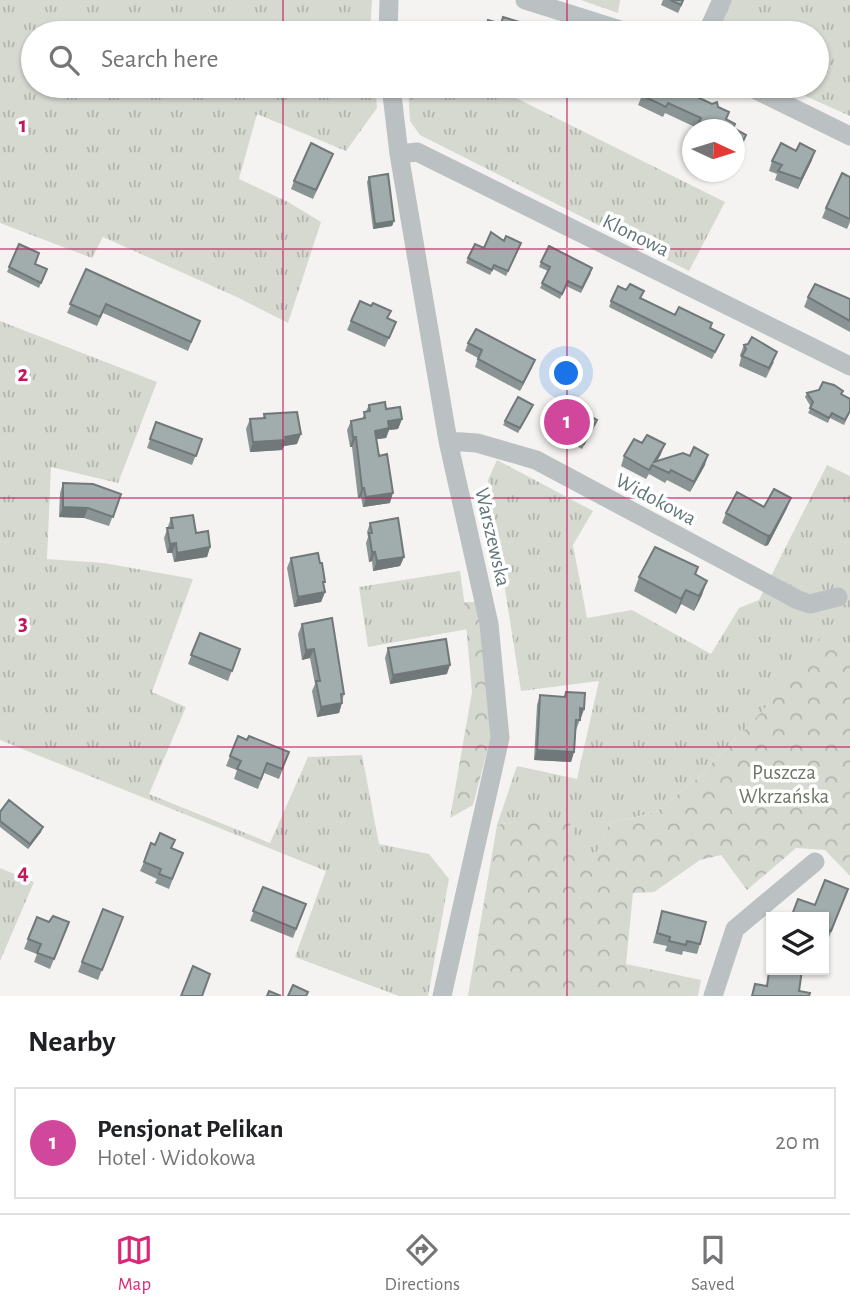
<!DOCTYPE html>
<html lang="en">
<head>
<meta charset="utf-8">
<style>
	:root { --surface:#fff; --page:#f6f6f6; --text:#202124; --muted:#757577; --line:#e0e0e0; --accent:#db2777 }
	body { margin:0; font-family:"Alegreya Sans",sans-serif; background:var(--page); color:var(--text) }
	.controls { position:absolute; right:21px; bottom:21px; display:grid; overflow:hidden; border-radius:0px; box-shadow:0 2px 5px #0004 }
	.controls button { width:63px; height:63px; display:grid; place-items:center; padding:0; border:0; border-bottom:2px solid var(--line); background:var(--surface); color:var(--text); font:35px sans-serif }
	.compass { position:absolute; left:682px; top:119px; width:63px; height:63px; border-radius:50%; background:var(--surface); box-shadow:0 2px 5px #0004; rotate:94deg }
	.you { position:absolute; left:567px; top:374px; width:24px; height:24px; margin:-18px; border:5px solid #fff; border-radius:50%; background:#1a73e8; box-shadow:0 0 0 10px #1a73e833 }
	.badge { display:grid; place-items:center; width:46px; height:46px; border-radius:50%; background:var(--accent); color:#fff; font-size:23px; font-weight:700 }
	.pin { position:absolute; translate:-50% -50%; border:4px solid #fff; box-shadow:0 2px 7px #0006 }
	.list { margin:0; padding:0; list-style:none }
	h2 { display:flex; justify-content:space-between; align-items:center; height:91px; margin:0; padding:0 28px; font-size:30px }
	h2 small { font-size:23px; font-weight:400; color:var(--muted) }
	.list li { display:grid; grid-template-columns:46px 1fr auto; gap:21px; align-items:center; box-sizing:border-box; height:112px; margin:0 14px 14px; padding:0 14px; border:2px solid var(--line); border-radius:0px }
	.list b { display:block; font-size:26px; white-space:nowrap }
	.list p { margin:0; font-size:23px; white-space:nowrap; color:var(--muted) }
	.list em { font-size:23px; font-style:normal; color:var(--muted) }
	.icon { flex:none; width:38px; height:38px; fill:none; stroke:currentColor; stroke-width:2; stroke-linecap:round; stroke-linejoin:round }
	.map { position:relative; flex:none; width:850px; height:996px; overflow:hidden }
	.search { position:absolute; background:var(--surface); box-shadow:0 2px 5px #0004; left:21px; right:21px; top:21px; height:77px; display:flex; align-items:center; gap:18px; box-sizing:border-box; padding:0 24px; border-radius:38px; color:var(--muted); font-size:26px }
	.sheet { height:217px; background:var(--surface) }
	nav { display:flex; justify-content:space-around; align-items:center; box-sizing:border-box; height:98px; border-top:2px solid var(--line); background:var(--surface); font-size:19px; color:var(--muted) }
	nav a { display:grid; justify-items:center; gap:4px }
	nav .on { color:var(--accent) }
	.map>svg:first-child { display:block }
	.grass { fill:url(#grass-tufts) }
	.forest { fill:url(#forest-crowns) }
	.lines { fill:none; stroke-linecap:round; stroke-linejoin:round }
	.minor { stroke:#bbc1c2; stroke-width:19 }
	.wall { fill:#8a9495 }
	.shaded-wall { fill:#717879 }
	.building { fill:#a1acad; stroke:#717879; stroke-width:2 }
	.grid { fill:none; stroke:#c2185b; stroke-width:2; stroke-opacity:0.55 }
	.labels { text-anchor:middle; stroke-width:7; stroke-linejoin:round; paint-order:stroke }
	.street-label { font-size:21px; fill:#62767a; stroke:#fff }
	.park-label { font-size:21px; fill:#6d7764; stroke:#fff }
	.grid-label { font-size:23px; text-anchor:middle; font-weight:bold; fill:#c2185b; stroke:#fff; stroke-width:7; stroke-linejoin:round; paint-order:stroke }
</style>
</head>
<body>
<div class="map">
<svg width="850" height="996" viewBox="0 0 850 996">
	<defs>
		<pattern id="grass-tufts" width="24" height="20" patternUnits="userSpaceOnUse" patternTransform="scale(1.75)"><rect width="24" height="20" fill="#d6d9d0"/><path d="M3 7l-1-3M5 7V3M7 7l1-3M15 17l-1-3M17 17v-4M19 17l1-3" fill="none" stroke="#b1b5ae"/></pattern>
		<pattern id="forest-crowns" width="20" height="18" patternUnits="userSpaceOnUse" patternTransform="scale(1.75)"><rect width="20" height="18" fill="#d6d9d0"/><path d="M2 6a3 3 0 1 1 6 0M12 15a3 3 0 1 1 6 0" fill="none" stroke="#b1b5ae"/></pattern>
	</defs>
	<rect width="100%" height="100%" fill="#f4f3f1"/>
	<!-- grass -->
	<path class="grass" d="M0 0H372L370 33H33V86H375L377 108 346 151 257 114 239 179 288 202 321 222 288 323 239 298 103 237 92 258 0 223Z
		M581 0H620L618 13Z
		M718 0H850V116L783 86H817V33H705Z
		M408 86H492L725 202 689 271 420 135 410 121Z
		M0 321 157 382 118 483 51 467 47 559 104 563 193 579 152 692 186 707 149 794 270 843 308 757 362 755 379 844 429 854 449 879 428 996H399L295 957 326 871 0 740Z
		M497 460 593 511 573 545 587 618 632 610 711 654 739 608 759 600 827 465 850 476V646L824 633 765 708 698 778 656 812 610 823 590 867 518 821 497 825 517 766 577 779 599 681 521 691 488 480Z
		M460 571 468 629 368 647 359 587Z
		M0 868 34 882 0 961Z"/>
	<!-- forest -->
	<path class="forest" d="M464 602H477L486 654 491 737 473 805 450 818 472 692Z
		M824 632 850 646V876L825 850 796 848 747 890 721 855 700 860 654 892 633 893 626 964 701 980 698 996H468L497 825 518 821 568 820 590 866 610 823 656 812 698 778 765 708Z"/>
	<g class="lines">
		<!-- minor -->
		<path class="minor" d="M525 0 630 33
			M388 33 389 0
			M707 33 722 0
			M391 86 399 154 448 441 489 624 500 738 442 996
			M748 86 850 136
			M399 154 417 152 850 366
			M448 441 477 443 536 460 798 600 810 604 838 597
			M713 996 735 929 815 862"/>
	</g>
	<!-- wall -->
	<path class="wall" d="M663 0H684L678 13 661 5Z
		M646 86H674L712 104 717 102 718 107 729 112 726 120 735 124 733 128 746 135 736 160 734 159V130H696L697 128 665 113 663 117 638 105Z
		M812 160 798 189 775 180 777 174 769 171 772 161Z
		M330 162 313 199 291 189 294 181Z
		M369 177 394 221 392 226 373 229 367 182Z
		M850 177V222L847 229 822 218 826 208Z
		M504 241 519 248 506 276 493 269 490 275 466 263 468 258 484 248Z
		M19 244 35 264 47 269 39 288 7 272Z
		M541 262 591 273 581 293 566 286 560 299 540 288 548 271 539 267Z
		M86 269 200 321 188 351 103 313 97 326 67 313Z
		M808 297 850 299V332L804 307Z
		M641 298 675 315 710 328 724 335 712 359 609 307 611 301Z
		M388 319 396 322 385 347 347 330 351 321Z
		M468 343 535 360 520 391 475 367 478 358 465 351Z
		M744 345 774 362 766 378 739 366 741 358 740 355Z
		M807 393 841 394 850 412 844 425 830 418 828 423 808 413 811 407 805 397Z
		M369 405 386 409 402 419 398 429 389 430 386 438 376 439 390 503 363 507 361 497 358 498 352 447H350L347 430 351 421 362 419Z
		M531 410 518 433 503 425 505 421Z
		M264 414 297 444 284 446 282 450 250 452 246 429 250 419 263 418Z
		M547 419 597 420 582 449 567 441 569 436 545 424Z
		M156 422 202 439 192 465 147 448Z
		M661 454 657 461 705 465 690 492 667 480 665 483 649 474 646 479 621 466 624 456Z
		M63 483 121 494 109 526 84 518 59 517 60 493Z
		M764 507 787 508 768 545 765 546 722 523 726 513Z
		M171 518 196 533 210 547 207 557 174 562 172 553H167L164 538Z
		M370 523 404 557 400 566 373 571 372 561 369 562 366 543 368 537 367 532Z
		M291 558 325 592 321 602 294 607 287 568Z
		M698 567 696 575 702 595 694 611 681 604 676 614 634 591 639 577Z
		M302 624 344 694 339 713 317 717 312 691 315 684 310 658 302 660 298 634Z
		M200 633 240 649 228 681 188 664Z
		M388 648 447 674 390 684 385 658Z
		M566 692 584 709 576 730 574 752 571 762 534 760 537 705 540 695 564 697Z
		M238 736 247 740 289 752 279 779 264 773 258 789 234 779 237 770 226 766Z
		M0 812 43 827 41 832 28 849 0 827Z
		M155 845 172 848 183 853 169 889 155 883 157 879 140 871 144 862Z
		M263 887 306 904 293 938 250 921Z
		M848 889 826 945 824 944V917H791L798 899 815 905Z
		M103 909 123 917 98 980 78 972Z
		M662 911 700 944 697 954 683 951 682 955 665 951 667 946 653 943Z
		M37 917 49 922H69L50 969 34 962 37 954 24 949Z"/>
	<!-- shaded-wall -->
	<path class="shaded-wall" d="M815 151 812 160 798 189 801 179Z
		M394 221 392 226 373 229 375 224Z
		M535 360 532 368 520 391 523 383Z
		M402 419 398 429 389 430 386 438 371 440 375 431 388 421Z
		M301 434 297 444 284 446 282 450 250 452 253 442Z
		M353 437H356L352 447H350Z
		M665 444 661 454 654 466V462Z
		M708 455 705 465 690 492 694 482Z
		M362 488H364L361 497 358 498Z
		M393 493 390 503 363 507 366 497Z
		M791 498 787 508 768 545 765 546 768 536Z
		M63 507 88 508 84 518 59 517Z
		M176 543 172 553H167L170 544Z
		M210 547 207 557 174 562 177 553Z
		M372 552H375L372 561 369 562Z
		M404 557 400 566 373 571 377 561Z
		M707 581 702 595 694 611 699 596Z
		M686 590 681 604 676 614 681 599Z
		M325 592 321 602 294 607 298 597Z
		M314 649 310 658 302 660 306 650Z
		M450 665 447 674 390 684 393 675Z
		M342 703 339 713 317 717 321 707Z
		M580 708 584 709 581 718H577Z
		M537 750 574 752 571 762 534 760Z
		M43 827 41 832 28 849 30 844Z"/>
	<!-- building -->
	<path class="building" d="M670 0H683L681 5Z
		M503 17 529 25 526 33H484L488 20 501 24Z
		M646 86H674L712 104 717 102 718 107 729 112 726 119 735 124 733 128 746 135 739 150 734 148V130L696 129 701 118 668 103 666 107 641 95Z
		M311 143 333 154 316 190 294 181Z
		M781 143 796 151 800 143 815 151 801 179 778 171 782 165 772 161Z
		M842 173 850 177V219L826 208Z
		M388 174 394 221 375 224 369 177Z
		M491 232 504 241 506 236 521 243 508 271 494 265 492 270 468 258 475 244 484 248Z
		M19 244 39 253 35 264 47 269 41 283 9 267Z
		M549 246 592 268 582 288 568 281 562 294 542 283 550 267 541 262Z
		M86 269 200 321 191 342 106 304 100 317 70 304Z
		M630 284 644 291 640 298 675 315 679 307 712 323 710 328 724 335 715 352 611 301 618 286 626 290Z
		M815 284 850 299V321L808 297Z
		M360 301 371 306 373 303 391 311 387 318 396 322 389 338 351 321Z
		M476 329 535 360 523 383 478 359 482 350 468 343Z
		M752 337 777 352 769 368 742 356 746 349 744 345 748 344Z
		M823 382 834 385 843 391 841 394 850 399V411L845 420 832 413 829 418 810 408 813 402 807 393 819 390Z
		M518 397 533 405 520 428 505 421Z
		M558 399 597 420 584 444 569 436 571 432 547 419Z
		M385 402 386 409 400 407 402 419 388 421 389 428 375 431 379 456 387 454 393 493 366 497 364 488H362L356 437H353L351 421 365 418 364 412 370 411 369 405Z
		M297 412 301 434 285 437 286 440 253 442 250 419 265 418 264 414Z
		M156 422 202 439 196 456 150 439Z
		M647 435 665 444 654 462 683 453 690 456 694 447 708 455 694 482 671 470 669 473 652 465 649 470 624 456 634 439 642 443Z
		M63 483 93 484 121 494 113 517 88 508 63 507Z
		M774 489 791 498 771 535 768 536 726 513 737 492 764 507Z
		M193 515 196 533 208 531 210 547 177 553 176 543 170 544 167 528H173L171 518Z
		M398 518 404 557 377 561 375 552H372L369 533H372L370 523Z
		M655 547 698 567 695 574 707 581 699 596 686 590 681 599 639 577Z
		M318 553 320 563H322L325 582H323L325 592 298 597 291 558Z
		M332 618 344 694H341L342 703 321 707 316 681H320L314 649 306 650 302 624Z
		M200 633 240 649 232 671 191 655Z
		M446 639 450 665 393 675 388 648Z
		M566 692 585 693 584 709 580 708V720H576L574 752 537 750 540 695 565 697Z
		M238 736 247 740 249 736 289 752 282 769 267 763 261 779 237 769 241 761 230 756Z
		M9 800 43 827 30 844 0 821V812Z
		M160 833 175 840 171 848 183 853 172 879 159 874 161 869 144 862 151 843 155 845Z
		M825 880 848 889 831 931 824 928V917H797L792 915 798 899 815 905Z
		M263 887 306 904 296 929 253 911Z
		M103 909 123 917 102 970 82 962Z
		M662 911 706 922 700 944 687 941 686 945 669 941 670 937 657 933Z
		M53 916 69 922 54 959 37 953 41 944 28 939 37 917 49 922Z
		M770 965 771 970H802L799 991 810 993 809 996H752L755 984 767 986Z
		M193 966 210 974 202 996H181Z
		M293 985 308 992 306 996H288Z
		M269 991 281 996H267Z"/>
	<!-- grid -->
	<path class="grid" d="M283 0V33M567 0V33M283 86V996M567 86V996M0 249H850M0 498H850M0 747H850"/>
	<g class="labels">
		<!-- street labels -->
		<g class="street-label">
			<text transform="translate(636 235) rotate(26)" y="7">Klonowa</text>
			<text transform="translate(656 499) rotate(28)" y="7">Widokowa</text>
			<text transform="translate(493 537) rotate(77)" y="7">Warszewska</text>
		</g>
		<!-- park labels -->
		<g class="park-label">
			<text x="784" y="779">Puszcza<tspan x="784" dy="24">Wkrzańska</tspan></text>
		</g>
	</g>
	<g class="grid-label">
		<text x="23" y="132">1</text>
		<text x="23" y="381">2</text>
		<text x="23" y="630">3</text>
		<text x="23" y="879">4</text>
	</g>
</svg>
<div class="controls">
<button><svg class="icon" aria-label="layers" viewBox="0 0 24 24"><path d="M12 4l9 5-9 5-9-5zM3 14l9 5 9-5"/></svg></button>
</div>
<svg class="compass" viewBox="-18 -18 36 36"><path d="M0-13l5 13h-10z" fill="#e53935"/><path d="M0 13l5-13h-10z" fill="#757577"/></svg>
<div class="you"></div>
<div class="pin badge" style="left:567px;top:422px;background:#d1479c">1</div>
<div class="search"><svg class="icon" aria-label="search" viewBox="0 0 24 24"><circle cx="10" cy="10" r="6"/><path d="M15 15l6 6"/></svg>Search here</div>
</div>
<section class="sheet">
<h2>Nearby<small></small></h2>
<ul class="list">
<li><span class="badge" style="background:#d1479c">1</span><div><b>Pensjonat Pelikan</b><p>Hotel · Widokowa</p></div><em>20 m</em></li>
</ul>
</section>
<nav>
<a class="on"><svg class="icon" aria-label="map" viewBox="0 0 24 24"><path d="M3 6l6-2 6 2 6-2v14l-6 2-6-2-6 2zM9 4v14M15 6v14"/></svg>Map</a>
<a><svg class="icon" aria-label="directions" viewBox="0 0 24 24"><path d="M12 3l9 9-9 9-9-9zM9 14v-3h6M13 9l2 2-2 2"/></svg>Directions</a>
<a><svg class="icon" aria-label="saved" viewBox="0 0 24 24"><path d="M7 4h10v16l-5-4-5 4z"/></svg>Saved</a>
</nav>
</body>
</html>
